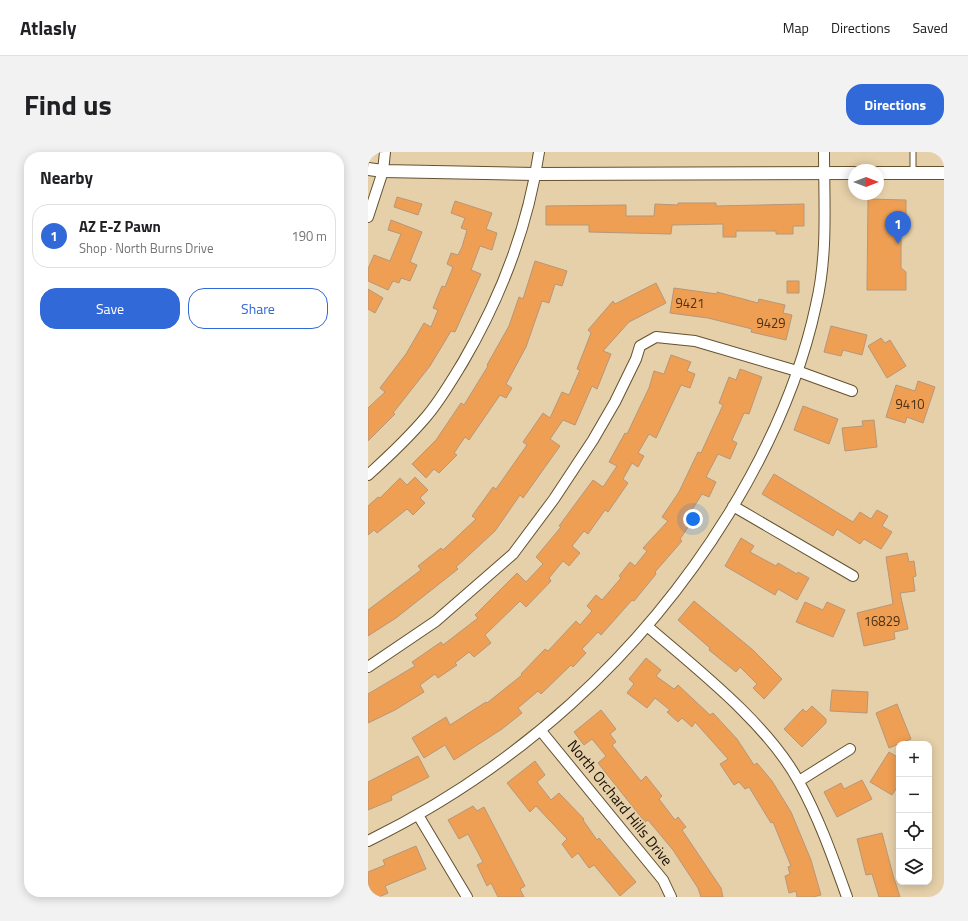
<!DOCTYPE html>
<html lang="en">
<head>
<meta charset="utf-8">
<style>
	:root { --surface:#fff; --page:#f2f2f2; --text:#202124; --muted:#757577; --line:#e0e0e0; --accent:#3169d8 }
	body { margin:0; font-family:"Titillium Web",sans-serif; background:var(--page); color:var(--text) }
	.controls { position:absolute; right:12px; bottom:12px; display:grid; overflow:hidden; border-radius:8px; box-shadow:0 2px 10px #0003 }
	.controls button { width:36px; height:36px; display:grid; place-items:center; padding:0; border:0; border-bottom:1px solid var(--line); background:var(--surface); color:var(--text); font:20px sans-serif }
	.compass { position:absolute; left:480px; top:12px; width:36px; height:36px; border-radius:50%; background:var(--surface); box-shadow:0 2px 10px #0003; rotate:90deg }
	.you { position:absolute; left:325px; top:367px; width:14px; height:14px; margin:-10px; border:3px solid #fff; border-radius:50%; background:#1a73e8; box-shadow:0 0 0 6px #1a73e833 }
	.badge { display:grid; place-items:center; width:26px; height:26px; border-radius:50%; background:var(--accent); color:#fff; font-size:13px; font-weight:700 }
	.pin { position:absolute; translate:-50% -33px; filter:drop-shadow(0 1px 2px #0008) }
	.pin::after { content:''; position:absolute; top:21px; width:14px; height:12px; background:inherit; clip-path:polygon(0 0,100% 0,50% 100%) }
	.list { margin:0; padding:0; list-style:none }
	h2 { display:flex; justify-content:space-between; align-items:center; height:52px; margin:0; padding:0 16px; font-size:17px }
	h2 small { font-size:13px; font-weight:400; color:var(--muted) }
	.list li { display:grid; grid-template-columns:26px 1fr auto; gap:12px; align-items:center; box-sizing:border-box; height:64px; margin:0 8px 8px; padding:0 8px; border:1px solid var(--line); border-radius:16px }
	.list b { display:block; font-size:15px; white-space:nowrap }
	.list p { margin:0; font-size:13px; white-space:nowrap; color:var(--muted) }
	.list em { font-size:13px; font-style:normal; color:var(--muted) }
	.actions { display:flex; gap:8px; padding:12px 16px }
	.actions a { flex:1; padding:9px 0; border:1px solid var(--accent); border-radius:16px; text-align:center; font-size:14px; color:var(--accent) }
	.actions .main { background:var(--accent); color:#fff }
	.icon { flex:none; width:22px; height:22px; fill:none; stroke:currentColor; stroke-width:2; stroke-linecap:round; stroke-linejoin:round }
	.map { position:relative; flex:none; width:576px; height:745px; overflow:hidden; border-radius:16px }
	header { display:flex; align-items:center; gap:24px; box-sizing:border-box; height:56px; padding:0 20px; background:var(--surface); border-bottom:1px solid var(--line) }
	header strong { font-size:19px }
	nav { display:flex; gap:22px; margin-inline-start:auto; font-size:14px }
	.intro { display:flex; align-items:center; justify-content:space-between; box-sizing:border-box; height:96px; padding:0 24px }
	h1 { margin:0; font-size:28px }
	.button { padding:10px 18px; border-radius:16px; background:var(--accent); color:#fff; font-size:14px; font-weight:700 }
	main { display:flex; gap:24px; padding:0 24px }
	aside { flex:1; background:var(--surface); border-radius:16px; box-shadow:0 2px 10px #0003 }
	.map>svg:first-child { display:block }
	.building { fill:#ef9f53; stroke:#b79679 }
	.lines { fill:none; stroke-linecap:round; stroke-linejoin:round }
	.service-casing { stroke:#64512f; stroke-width:7 }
	.minor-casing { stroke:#64512f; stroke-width:12 }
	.tertiary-casing { stroke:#64512f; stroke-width:14 }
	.service { stroke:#fff; stroke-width:5 }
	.minor { stroke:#fff; stroke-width:10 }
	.tertiary { stroke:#fff; stroke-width:12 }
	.labels { text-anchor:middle; stroke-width:3.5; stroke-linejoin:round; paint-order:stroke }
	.number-label { font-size:13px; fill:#4b3116 }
	.street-label { font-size:15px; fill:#140c02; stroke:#e5d0a9 }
</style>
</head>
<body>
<header>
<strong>Atlasly</strong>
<nav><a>Map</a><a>Directions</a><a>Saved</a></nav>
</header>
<div class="intro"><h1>Find us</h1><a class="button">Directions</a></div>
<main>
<aside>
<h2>Nearby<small></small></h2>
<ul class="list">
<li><span class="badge">1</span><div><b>AZ E-Z Pawn</b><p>Shop · North Burns Drive</p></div><em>190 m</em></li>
</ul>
<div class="actions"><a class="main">Save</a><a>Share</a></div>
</aside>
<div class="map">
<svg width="576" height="745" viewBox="0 0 576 745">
	<rect width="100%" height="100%" fill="#e5d0a9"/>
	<!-- building -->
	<path class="building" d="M29 45 54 52 50 63 26 55Z
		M500 47 538 48V66L533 69V116L538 120V138H499Z
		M87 49 124 61 118 77 129 81 124 98 112 94 103 118 113 122 87 180 83 179 62 214 25 261 27 262 0 289V256L17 240 12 236 38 202 56 171 63 175 70 158 65 156 74 134 77 135 85 115 79 112 83 101 90 103 94 95 99 78 93 76 97 66 83 61Z
		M310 51H348V54L436 52V74H425V82H408V79H368V85H355V72L304 73 303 82 221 80V73H178V54L258 53V64H286L287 52 310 53Z
		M23 68 54 80 42 110 49 113 42 129 33 126 31 131 25 129 20 138 0 129V117L6 103 22 109 33 82 20 78Z
		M167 109 199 119 194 134 187 132 181 151 174 149 158 195 138 232 144 236 138 246 132 243 101 288 97 285 86 301 89 303 71 321 66 317 58 326 44 312 68 288 93 251 96 253 120 214 119 213 141 174 151 145 155 147Z
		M419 129H431V141H419Z
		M288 131 298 151 261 170 235 199 243 202 229 237 224 234 207 273 195 268 182 287 192 294 155 346 152 343 127 379 88 415 90 417 28 466 0 484V458L53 418 50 414 73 396 75 398 108 367 104 364 125 335 128 337 159 293 155 290 175 261 182 266 194 240 201 243 212 218 209 217 223 181 220 178 245 149 247 152Z
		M306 136 349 142V140L390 151 391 147 417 153 415 161 424 163 418 188 383 180 384 177 340 166 302 161Z
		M0 137 15 146 7 161 0 157Z
		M463 174 499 183 494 203 475 198 473 204 456 200Z
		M513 186 517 191 522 188 538 214 519 226 500 194Z
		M303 203 323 210 319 219 327 222 322 236 313 233 288 286 281 282 270 301 276 304 270 315 264 311 255 327 260 331 240 360 237 358 220 382 216 379 204 394 212 401 201 414 195 409 181 426 183 429 158 455 152 449 117 483 123 491 106 505 101 500 87 511 89 513 70 526 67 522 52 533 56 540 27 558 0 571V542L47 514 44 510 73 490 75 493 110 466 107 463 149 421 158 430 175 412 168 405 193 375 191 374 225 328 235 335 249 314 241 310 257 281 259 282 281 236 286 219 296 222Z
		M372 217 394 225 381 262 376 261 364 288 369 291 362 307 350 302 338 325 348 330 341 345 334 342 320 364 325 368 312 387 314 389 287 420 288 422 266 449 264 448 233 483 230 480 214 497 218 501 205 515 203 513 173 542 170 539 150 556 154 561 134 577 86 608 77 593 56 606 44 586 78 565 82 573 118 550 119 551 154 523 153 522 177 497 180 499 208 469 212 473 224 459 219 454 228 443 234 448 253 426 251 424 262 410 267 414 279 399 275 396 300 369 294 365 311 340 330 300 333 301 355 253 351 251 361 225 368 228Z
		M550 229 567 235 555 271 539 265 537 271 518 265 528 233 547 239Z
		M435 254 470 267 461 292 426 278Z
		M506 268 509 295 477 299 474 276 495 274 494 269Z
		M406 322 485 370 492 360 503 367 509 358 520 364 514 374 524 380 513 397 496 387 492 392 469 377 465 384 394 342Z
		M47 325 60 338 52 346 57 351 45 363 39 357 9 381 6 378 0 383V354L10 345 12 346 32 326 39 333Z
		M373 386 386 394 382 400 408 414 410 411 429 422 430 420 441 426 429 448 410 437 407 443 357 414Z
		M539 401 541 410 546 409 548 424 545 425 547 439 532 441 540 477 526 480 527 487 496 494 489 461 525 452 518 405Z
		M326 449 385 498 414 527 396 547 385 536 389 532 372 515 368 520 341 498 342 496 310 468Z
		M437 450 455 458 459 450 477 458 465 485 428 470Z
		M278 506 293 518 288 524 306 537 310 533 342 563 345 561 369 587 386 613 389 611 404 629 423 660 443 708 453 743 445 745H429L428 739 421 741 417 724 422 722 420 715 423 714 405 670 403 671 381 635 377 637 371 630 366 633 352 612 360 607 327 570 324 575 314 566 310 570 299 560 302 558 287 546 279 556 259 541 266 532 261 527Z
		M464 538 500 540 499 561 462 559Z
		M529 552 543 587 521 596 508 561Z
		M444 554 458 567V571L434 595 416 577 435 557 438 560Z
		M233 558 248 577 242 582 248 590 244 593 273 629 278 624 294 644 291 647 307 668 310 665 318 675 314 678 353 736 355 745H333L330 736 305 698 280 668 277 670 230 611 238 604 224 587 216 593 206 580Z
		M521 600 531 606V632L524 643 502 630Z
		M50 604 61 625 23 644 24 648 0 658V630Z
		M167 609 177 623 169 630 183 648 191 641 216 667 215 668 229 688 231 686 268 730 252 744 226 713 221 716 210 701 204 706 194 692 199 687 168 654 162 660 139 631Z
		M494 628 504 647 469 665 456 640 473 631 476 637Z
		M105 654 109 659 116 655 157 734 152 737 156 745H130L123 731 119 734 109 713 115 710 100 682 91 687 80 668Z
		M514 681 525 723 532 745H511L504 722 498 723 489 687Z
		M48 694 58 717 17 734 20 741 11 745H0V720L17 713 15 708Z"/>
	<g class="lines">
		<defs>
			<path id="service" d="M545 21V0"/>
			<path id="minor" d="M0 65 15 19 17 0
				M0 323C20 305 41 285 58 265 72 249 84 228 95 210 133 145 160 75 171 0
				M365 354 485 424
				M279 474C329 517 400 572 431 630 451 666 465 706 479 745
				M0 515 68 469 145 402 186 347 225 288 247 250 268 207 272 194 288 185 327 189 429 219 484 239
				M173 579 295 728 303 745
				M431 629 482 597
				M50 663 99 745
				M0 689C149 616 273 504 360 363 400 298 432 228 448 153 460 103 456 51 456 0"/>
			<path id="tertiary" d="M0 17 15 19 167 22 486 21
				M510 21H576"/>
		</defs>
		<!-- service casing -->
		<use href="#service" class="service-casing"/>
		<!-- minor casing -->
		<use href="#minor" class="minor-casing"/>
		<!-- tertiary casing -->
		<use href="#tertiary" class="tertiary-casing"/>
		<!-- service -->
		<use href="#service" class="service"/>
		<!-- minor -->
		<use href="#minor" class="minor"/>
		<!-- tertiary -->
		<use href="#tertiary" class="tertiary"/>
	</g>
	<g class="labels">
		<!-- number labels -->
		<g class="number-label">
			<text x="322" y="156">9421</text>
			<text x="403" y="176">9429</text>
			<text x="542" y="257">9410</text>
			<text x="514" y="474">16829</text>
		</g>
		<!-- street labels -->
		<g class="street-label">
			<text transform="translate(252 651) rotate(51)" y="5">North Orchard Hills Drive</text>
		</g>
	</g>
</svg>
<div class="controls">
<button>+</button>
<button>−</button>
<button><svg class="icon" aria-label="locate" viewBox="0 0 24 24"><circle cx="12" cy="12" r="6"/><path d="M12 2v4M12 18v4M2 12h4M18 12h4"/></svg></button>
<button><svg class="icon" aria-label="layers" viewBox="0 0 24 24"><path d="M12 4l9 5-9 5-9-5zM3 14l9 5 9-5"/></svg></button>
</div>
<svg class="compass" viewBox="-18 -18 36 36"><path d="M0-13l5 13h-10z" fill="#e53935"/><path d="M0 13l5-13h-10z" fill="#757577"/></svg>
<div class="you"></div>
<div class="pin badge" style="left:530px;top:92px">1</div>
</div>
</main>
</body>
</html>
